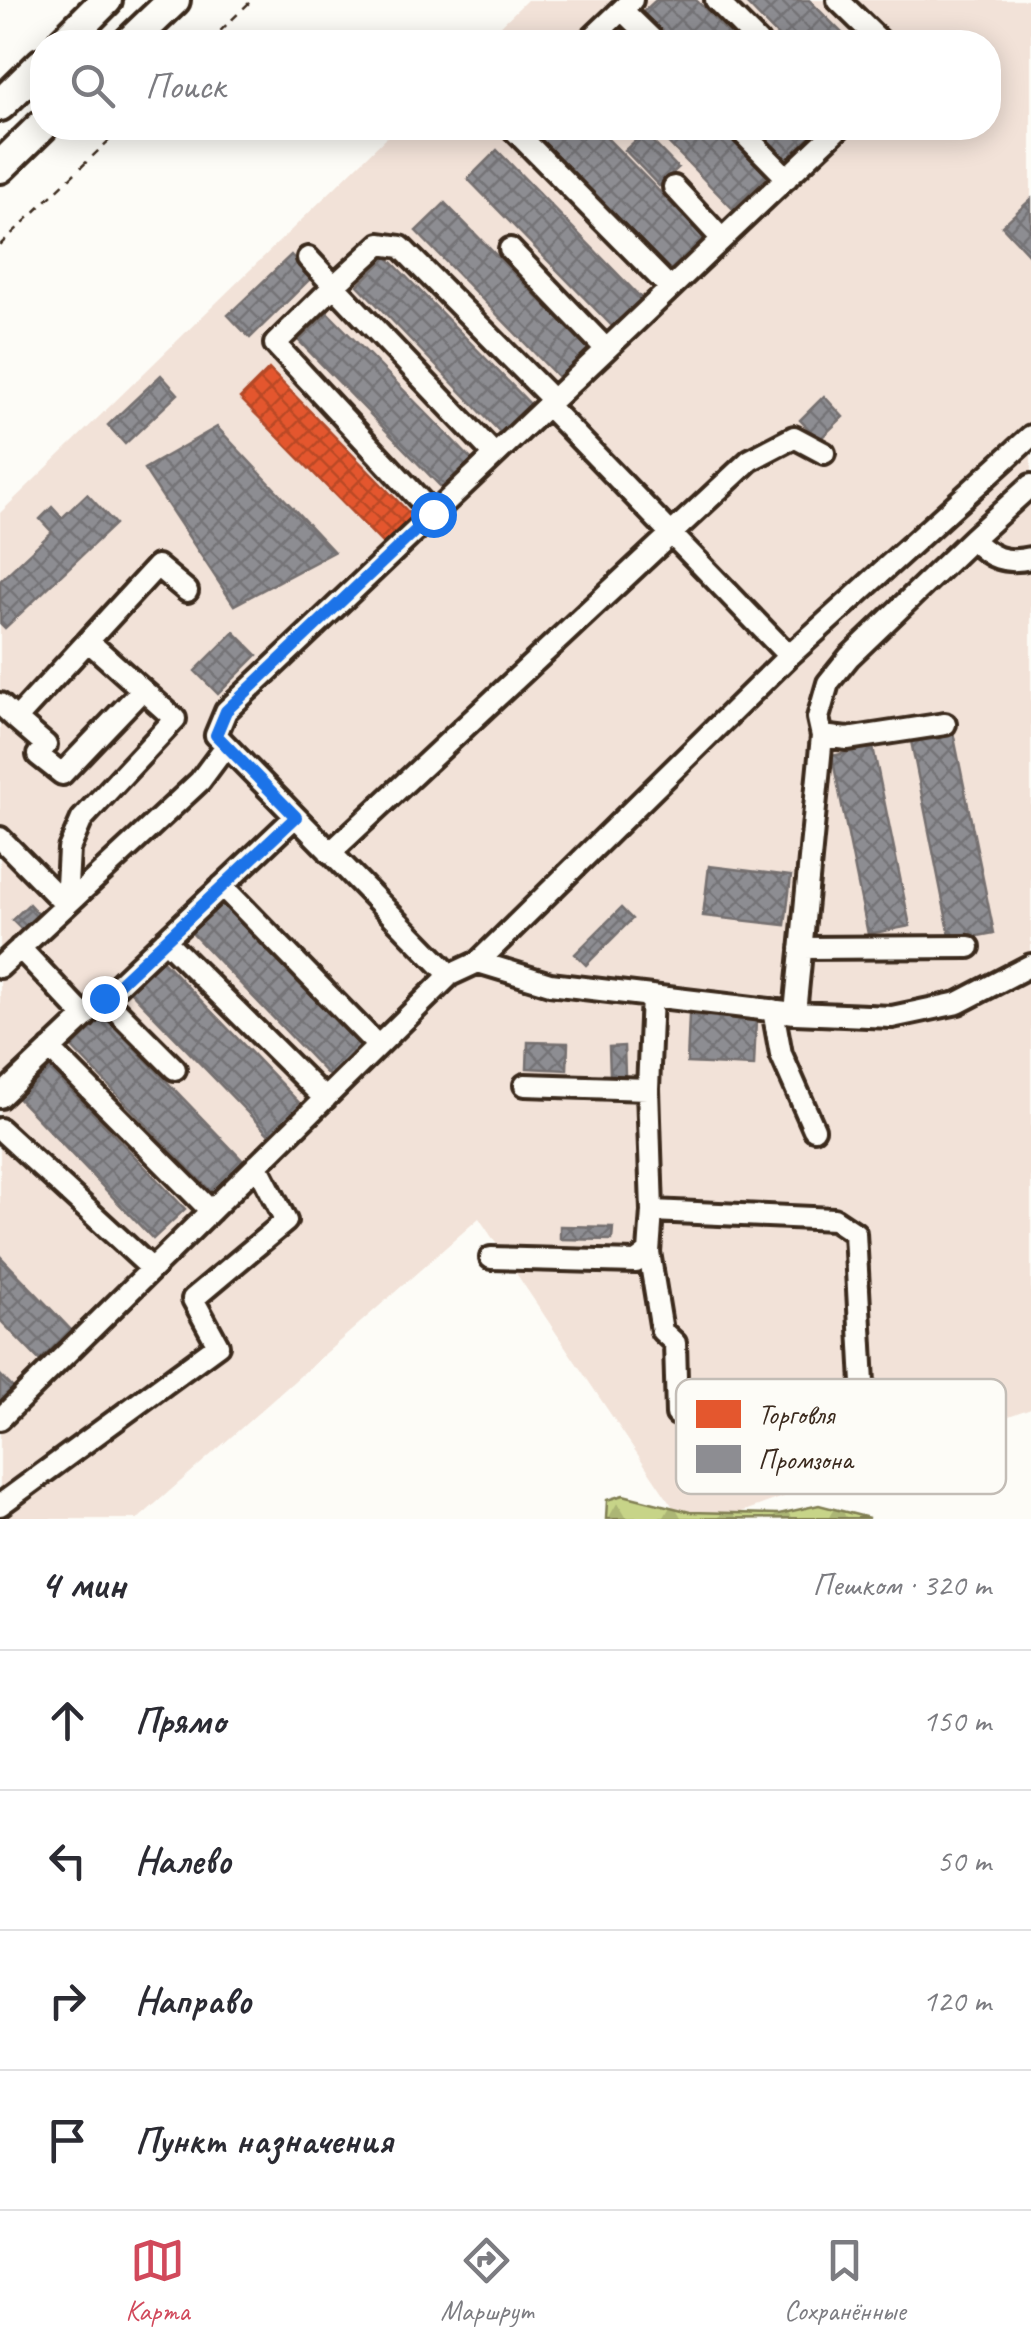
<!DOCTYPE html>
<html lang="ru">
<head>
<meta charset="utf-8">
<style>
	:root { --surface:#fff; --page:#f7f7f7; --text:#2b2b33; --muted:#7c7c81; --line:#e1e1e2; --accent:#d1495b }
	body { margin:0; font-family:Caveat,sans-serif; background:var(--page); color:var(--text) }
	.stop { position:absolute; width:30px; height:30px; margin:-22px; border:8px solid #1a73e8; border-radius:50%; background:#fff }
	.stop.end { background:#1a73e8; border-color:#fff; box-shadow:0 2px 10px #0008 }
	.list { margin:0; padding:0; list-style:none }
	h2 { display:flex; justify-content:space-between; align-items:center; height:130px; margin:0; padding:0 40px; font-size:42px }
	h2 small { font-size:32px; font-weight:400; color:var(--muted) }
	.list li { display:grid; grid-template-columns:65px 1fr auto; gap:30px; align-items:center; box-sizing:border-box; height:140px; padding:0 40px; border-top:2px solid var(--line) }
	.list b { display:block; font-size:38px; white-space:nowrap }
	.list em { font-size:32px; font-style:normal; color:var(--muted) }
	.icon { flex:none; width:55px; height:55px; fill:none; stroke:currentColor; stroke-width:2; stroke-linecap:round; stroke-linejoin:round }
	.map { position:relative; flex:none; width:1031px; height:1519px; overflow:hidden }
	.search { position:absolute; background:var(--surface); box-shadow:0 5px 25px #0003; left:30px; right:30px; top:30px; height:110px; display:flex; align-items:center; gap:25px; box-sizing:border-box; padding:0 35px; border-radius:40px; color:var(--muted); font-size:38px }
	.sheet { height:690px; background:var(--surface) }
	nav { display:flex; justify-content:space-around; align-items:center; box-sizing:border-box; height:140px; border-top:2px solid var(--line); background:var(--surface); font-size:28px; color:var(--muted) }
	nav a { display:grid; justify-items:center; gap:5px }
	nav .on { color:var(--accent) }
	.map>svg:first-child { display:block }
	.built { fill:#f2e2d8 }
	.forest { fill:url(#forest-firs); stroke:#817f53; stroke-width:2.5 }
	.shops { fill:url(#shops-cross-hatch); stroke:#b14a29; stroke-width:2.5 }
	.industry { fill:url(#industry-cross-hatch); stroke:#746f6f; stroke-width:2.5 }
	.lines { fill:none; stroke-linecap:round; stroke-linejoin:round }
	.shore { stroke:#5d6e73; stroke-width:2.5 }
	.minor-casing { stroke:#3b2a1e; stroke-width:28 }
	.highway-casing { stroke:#3b2a1e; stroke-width:38 }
	.path { stroke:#3b2a1e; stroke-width:2.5; stroke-dasharray:8 8; stroke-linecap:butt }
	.minor { stroke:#fdfcf7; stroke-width:20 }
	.highway { stroke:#fdfcf7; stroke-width:30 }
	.route { stroke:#1a73e8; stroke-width:12 }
	.key { fill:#fdfcf7; stroke:#c3bdb6; stroke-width:2.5 }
	.key-label { font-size:28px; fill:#3b2a1e }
</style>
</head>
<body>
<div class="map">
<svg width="1031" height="1519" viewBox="0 0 1031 1519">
	<defs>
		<pattern id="forest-firs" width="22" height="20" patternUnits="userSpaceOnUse" patternTransform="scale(2.5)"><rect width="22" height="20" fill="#c7d488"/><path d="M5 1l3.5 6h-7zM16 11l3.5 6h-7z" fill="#acb675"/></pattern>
		<pattern id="shops-cross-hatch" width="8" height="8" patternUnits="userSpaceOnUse" patternTransform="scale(2.5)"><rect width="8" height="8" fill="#e4572e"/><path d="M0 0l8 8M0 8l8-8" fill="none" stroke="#ba4827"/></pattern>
		<pattern id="industry-cross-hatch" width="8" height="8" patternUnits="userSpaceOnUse" patternTransform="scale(2.5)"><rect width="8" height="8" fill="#8d8d92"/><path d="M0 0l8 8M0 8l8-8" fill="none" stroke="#747377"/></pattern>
	</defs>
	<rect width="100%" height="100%" fill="#fdfcf7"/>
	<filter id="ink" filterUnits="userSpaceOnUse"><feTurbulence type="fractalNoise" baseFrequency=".01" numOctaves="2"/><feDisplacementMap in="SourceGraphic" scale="20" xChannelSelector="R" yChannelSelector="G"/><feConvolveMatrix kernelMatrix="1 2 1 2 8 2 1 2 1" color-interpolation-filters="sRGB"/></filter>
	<g filter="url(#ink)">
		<!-- built -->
		<path class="built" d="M527 0H1031V1408L722 1519H681L479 1218 138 1519H0V513L396 128H988V42H484Z"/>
		<!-- forest -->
		<path class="forest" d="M623 1495 690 1512 779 1514 819 1505 869 1518 606 1519 607 1500Z"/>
		<!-- shops -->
		<path class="shops" d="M269 369 414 518 385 546 240 398Z"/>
		<!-- industry -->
		<path class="industry" d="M656 0H696L737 42H670L642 13Z
			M743 0H809L851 42H784Z
			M624 29 637 42H610Z
			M530 128H597L705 238 671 271Z
			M654 128H720L767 176 733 209Z
			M754 128H819L786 160Z
			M644 133 678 168 659 186 625 150Z
			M497 150 642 299 613 327 468 179Z
			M1031 199V257L1002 226Z
			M445 203 590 351 561 380 416 231Z
			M291 255 312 277 250 338 228 315Z
			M387 257 532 406 502 434 358 285Z
			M328 313 473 461 444 490 299 341Z
			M161 375 178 394 125 444 108 425Z
			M824 396 843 417 819 440 800 420Z
			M217 427 334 552 234 605 144 469Z
			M87 494 115 524 5 628 0 623V581L52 532 40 519 52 507 62 518Z
			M234 632 257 655 218 694 195 671Z
			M953 732 994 933 951 941 911 741Z
			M873 747 910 926 868 934 832 756Z
			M709 866 791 876 785 925 703 916Z
			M221 900 367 1051 335 1082 190 931Z
			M29 904 42 918 26 934 12 920Z
			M621 908 632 919 586 965 575 954Z
			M161 959 306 1110 275 1141 129 990Z
			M102 1014 247 1165 215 1196 70 1045Z
			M689 1015 756 1019 754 1066 687 1063Z
			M528 1042 568 1043 567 1070 527 1068Z
			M624 1046 625 1075H610L609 1047Z
			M45 1063 185 1209 153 1239 13 1093Z
			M560 1226 613 1227 612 1240 560 1239Z
			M0 1256 72 1331 41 1362 0 1320Z
			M0 1375 14 1389 0 1402Z"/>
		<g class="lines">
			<!-- shore -->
			<path class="shore" d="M701 1429 825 1432 830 1435V1446L825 1450H699L694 1444 696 1432Z"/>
			<defs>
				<path id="minor" d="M716 0 758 42
					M838 0 881 42
					M622 10 655 42
					M588 42 632 0
					M512 128 670 288
					M738 128 787 178
					M674 187 722 239
					M510 249 606 349
					M308 258 334 286 380 244 401 247 553 400
					M547 405 789 656 1031 436
					M1031 485 972 539C990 558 1005 564 1031 558
					M433 514 275 344 334 286 495 455
					M88 641 157 566 187 591
					M0 704 16 719 88 641 175 719 82 819 69 849 66 905
					M16 719 46 745 38 755 62 774 142 690
					M945 724 847 739 822 736 818 718 828 683 849 657 972 539
					M822 736 795 1013 892 1017 958 1003 1031 965
					M0 838 66 905
					M330 853 750 460 794 437 824 453
					M222 886 378 1046
					M165 940 325 1099
					M20 948 85 1017
					M801 948 969 947
					M478 962 789 656
					M0 967 200 781 226 746
					M652 996 648 1089 652 1211 834 1219 855 1233 864 1402
					M104 998 175 1069
					M773 1010 781 1054 814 1129
					M795 1013 550 984 478 962 450 975 216 735 226 711 839 128
					M50 1049 211 1211
					M525 1085 648 1089
					M0 1097 295 817
					M0 1129 152 1269
					M649 1252 662 1331 675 1343 677 1414
					M491 1258 636 1262 649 1252 652 1211
					M0 1419 450 975
					M0 1505 218 1345 193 1299 286 1221 257 1165"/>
				<path id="highway" d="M64 42 106 0
					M130 42 174 0
					M0 105 42 64
					M0 167 42 126"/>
			</defs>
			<!-- minor casing -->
			<use href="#minor" class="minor-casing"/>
			<!-- highway casing -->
			<use href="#highway" class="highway-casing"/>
			<!-- path -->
			<path class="path" d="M209 42 252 0
				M0 245 122 128"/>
			<!-- minor -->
			<use href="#minor" class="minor"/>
			<!-- highway -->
			<use href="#highway" class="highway"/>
		</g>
	</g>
	<g class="lines" filter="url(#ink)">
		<!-- route -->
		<path class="route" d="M104 998 296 817 216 735 226 711 433 514"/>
	</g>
	<!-- legend -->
	<rect x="676" y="1379" width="330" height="115" rx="15" class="key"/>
	<rect x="696" y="1400" width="45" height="28" fill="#e4572e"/>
	<rect x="696" y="1445" width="45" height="28" fill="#8d8d92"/>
	<g class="key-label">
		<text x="758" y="1424">Торговля</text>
		<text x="758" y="1469">Промзона</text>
	</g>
</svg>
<div class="stop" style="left:433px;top:514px"></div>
<div class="stop end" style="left:104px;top:998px"></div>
<div class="search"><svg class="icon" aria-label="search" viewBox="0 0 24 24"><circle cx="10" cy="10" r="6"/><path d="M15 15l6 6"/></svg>Поиск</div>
</div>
<section class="sheet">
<h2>4 мин<small>Пешком · 320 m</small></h2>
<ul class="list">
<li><svg class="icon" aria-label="ahead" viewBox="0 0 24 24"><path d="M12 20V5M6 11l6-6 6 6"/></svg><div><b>Прямо</b></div><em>150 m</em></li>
<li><svg class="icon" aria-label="left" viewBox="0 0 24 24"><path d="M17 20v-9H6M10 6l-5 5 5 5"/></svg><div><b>Налево</b></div><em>50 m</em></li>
<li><svg class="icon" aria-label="right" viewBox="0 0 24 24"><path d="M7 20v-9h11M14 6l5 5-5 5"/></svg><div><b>Направо</b></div><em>120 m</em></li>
<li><svg class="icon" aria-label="arrive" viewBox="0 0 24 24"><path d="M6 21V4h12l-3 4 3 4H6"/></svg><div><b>Пункт назначения</b></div></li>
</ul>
</section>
<nav>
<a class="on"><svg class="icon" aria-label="map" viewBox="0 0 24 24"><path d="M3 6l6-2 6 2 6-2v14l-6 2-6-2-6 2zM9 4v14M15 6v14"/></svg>Карта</a>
<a><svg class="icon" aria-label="directions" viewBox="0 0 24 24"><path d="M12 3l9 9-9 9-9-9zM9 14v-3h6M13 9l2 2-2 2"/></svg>Маршрут</a>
<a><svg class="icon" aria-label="saved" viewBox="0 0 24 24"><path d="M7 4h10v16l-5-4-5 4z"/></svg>Сохранённые</a>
</nav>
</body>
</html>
